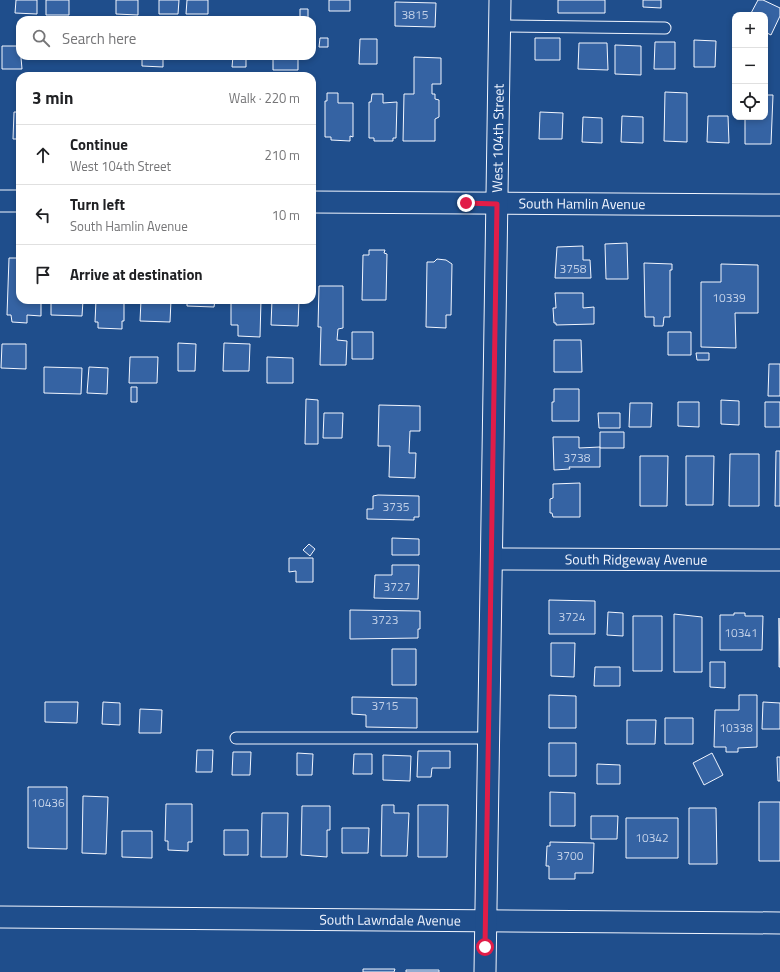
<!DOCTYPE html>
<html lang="en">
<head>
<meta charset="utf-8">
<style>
	:root { --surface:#fff; --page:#f6f6f6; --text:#202124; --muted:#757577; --line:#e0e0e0 }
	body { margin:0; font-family:"Titillium Web",sans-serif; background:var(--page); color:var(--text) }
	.controls { position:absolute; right:12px; top:12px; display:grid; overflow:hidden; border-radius:8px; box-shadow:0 2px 6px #0003 }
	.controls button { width:36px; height:36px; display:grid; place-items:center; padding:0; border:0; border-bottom:1px solid var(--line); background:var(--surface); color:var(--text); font:20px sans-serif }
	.stop { position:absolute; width:12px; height:12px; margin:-9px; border:3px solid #e11d48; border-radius:50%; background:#fff }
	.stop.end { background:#e11d48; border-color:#fff; box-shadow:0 1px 4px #0008 }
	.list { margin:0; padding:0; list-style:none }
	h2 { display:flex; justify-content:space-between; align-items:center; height:52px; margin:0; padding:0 16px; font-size:17px }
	h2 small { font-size:13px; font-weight:400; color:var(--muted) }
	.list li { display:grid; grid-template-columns:26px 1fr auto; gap:12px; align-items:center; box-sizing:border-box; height:60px; padding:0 16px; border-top:1px solid var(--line) }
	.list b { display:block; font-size:15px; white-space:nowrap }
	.list p { margin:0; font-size:13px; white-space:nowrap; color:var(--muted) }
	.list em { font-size:13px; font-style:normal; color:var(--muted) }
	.icon { flex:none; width:22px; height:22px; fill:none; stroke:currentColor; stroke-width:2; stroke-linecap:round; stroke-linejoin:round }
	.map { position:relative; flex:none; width:780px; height:972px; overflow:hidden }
	.search { position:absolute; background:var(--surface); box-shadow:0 2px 6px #0003; left:16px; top:16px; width:300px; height:44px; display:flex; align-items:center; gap:10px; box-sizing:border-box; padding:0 14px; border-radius:12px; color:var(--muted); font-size:15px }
	.panel { position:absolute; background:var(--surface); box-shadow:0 2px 6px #0003; left:16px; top:72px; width:300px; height:232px; border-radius:12px }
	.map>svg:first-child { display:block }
	.building { fill:#3563a3; stroke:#f2f6ff }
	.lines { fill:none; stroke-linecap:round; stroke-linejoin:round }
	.service-casing { stroke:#f2f6ff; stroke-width:13 }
	.minor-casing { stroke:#f2f6ff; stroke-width:23 }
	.service { stroke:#1f4e8c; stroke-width:11 }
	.minor { stroke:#1f4e8c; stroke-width:21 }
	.route { stroke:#e11d48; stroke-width:5 }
	.labels { text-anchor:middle; stroke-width:3; stroke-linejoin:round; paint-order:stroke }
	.number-label { font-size:12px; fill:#c3d1e8 }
	.street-label { font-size:14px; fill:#f2f6ff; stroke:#1f4e8c }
</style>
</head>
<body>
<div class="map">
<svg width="780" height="972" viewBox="0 0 780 972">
	<rect width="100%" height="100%" fill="#1f4e8c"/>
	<!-- building -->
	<path class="building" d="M16 0H37V14L15 13Z
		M46 0H69V15H46Z
		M116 0H138V15L116 14Z
		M159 0H179L178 14H159Z
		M187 0H208V14H186Z
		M329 0H350V11H329Z
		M558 0H605V13H558Z
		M643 0H661V8L643 7Z
		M758 0H763L780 8V16L771 35 765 32V15H750Z
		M395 2 436 3 435 27 395 26Z
		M300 9H308V20H300Z
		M320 38H328V47H319Z
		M535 38H560V60H535Z
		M360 39H377V64H359Z
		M694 40 716 41 715 67H694Z
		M655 42H675V69H654Z
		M579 43H607L608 70 578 69Z
		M615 45 641 46V75L615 74Z
		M2 46H20L22 69H2Z
		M142 56H163V67L142 66Z
		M233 56H246V67H232Z
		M273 56H298V70H273Z
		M414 57 441 58V84H432V94H435V99L439 100V117L435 119V141H403L404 94H414Z
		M665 92 687 93V142L664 141Z
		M327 93H338V103H353V137L350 136V141L331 140V137H325V101H327Z
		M372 94H383V103L397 102 396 138H393V141H374V138H369V102H371Z
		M765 95H773L771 144H745V117H765Z
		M19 96 20 139H13L14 112H18Z
		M540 112 563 113 562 139H539Z
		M622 116 643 117V143L621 142Z
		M708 116H728L729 143 707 142Z
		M583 117 602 118V143L582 142Z
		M627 243 628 279H606L605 244Z
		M583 246V260H590L591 278H555L557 247Z
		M369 250H385L384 253 387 254 386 300H362L363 255H369Z
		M9 258H20V300H41V316L27 315V323L12 322 11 315H7Z
		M437 259 446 260 452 264 451 315H446V328L426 327 427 262H434Z
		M644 263 672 264V270H670V317H664L663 326H654V317H645Z
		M721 264 758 265V313H735L736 348 701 347V282H721Z
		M319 286H343V328L338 329 337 340 347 341 346 365H320L321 327H318Z
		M555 293H583V308L594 307V324L556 325V323H554L553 308H556Z
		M51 300H83L82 316 51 315Z
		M96 300H124V321H122V329L98 328V322H95Z
		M141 300H171L170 322 140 321Z
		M187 300H215L214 307 187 306Z
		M231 300H261L260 337 238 336V325H231Z
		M272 300H299L298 326 271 325Z
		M352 332H373V359H352Z
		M668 332H691V355H668Z
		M554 340H581L582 372H554Z
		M178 343 196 344 195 371H178Z
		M224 343 250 344 249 371H223Z
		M2 344H26V369L1 368Z
		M696 353H709V360H697Z
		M130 357H158L157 383H129Z
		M267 357 293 358V383H267Z
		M769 364H780V396H768Z
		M44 367 82 368 81 394 44 393Z
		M89 367 108 368 107 394 87 393Z
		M131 387H137V402H131Z
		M554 389H579V421H552V402H554Z
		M306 399 318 400V444H305Z
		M721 400 739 401V425L721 424Z
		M678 402H699V427L678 426Z
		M765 402H780V427H765Z
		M630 403H652L651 427H629Z
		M379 405 420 406V431H410L409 453H416L415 478 389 477 390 446H378Z
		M324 413H343L342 438H323Z
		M598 413H620V428H599Z
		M600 432H624V448H600Z
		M553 437H579V448L600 447V467H569L570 469 554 470Z
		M776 451H780V506H775Z
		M730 454H759V506H729Z
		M640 456H668L667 506H640Z
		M686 456H714L713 505H686Z
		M580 483V517H553L552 513H550V499L553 498V484Z
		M378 495 419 496V517H414V520L367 519V509H373V496Z
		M392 538 419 539V555H392Z
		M309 544 315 549 310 556 303 550Z
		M289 558H313V582H296V571L289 572Z
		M392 565H419L418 599 374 598 375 575H392Z
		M549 600 595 601V634H549Z
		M350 610 420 611V629H418V638L350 639Z
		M608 612 623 613V636L607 635Z
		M734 613H745V616H763L762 650H720V615H734Z
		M674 614 702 617V672H674Z
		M633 616H662V671H633Z
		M779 618 780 667H779Z
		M551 643H575L574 677 551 676Z
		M392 649H416V685H392Z
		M710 662H725V688L710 687Z
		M595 667H620V686H594Z
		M549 695 576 696V728H549Z
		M739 695H757V747L738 748V752H726V747H714L715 710H739Z
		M352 697 417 698V728L366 727V715L352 714Z
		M45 702H78L77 723 45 722Z
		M103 702 120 703V725L102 724Z
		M763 702 780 703V729H762Z
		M140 709 162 710 161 733H139Z
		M665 718H693V744H665Z
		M627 720H656L655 744H627Z
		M549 743H576V776H549Z
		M197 750H213L212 772H196Z
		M418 751H450V768H432L431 777H417Z
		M233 752H251L250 775H232Z
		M297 753 313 754 312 775H297Z
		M712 753 723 775 704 785 693 763Z
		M354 754H372V774H353Z
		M383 755 411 756 410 781 383 780Z
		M777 757H780V781H778Z
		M597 764 620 765V784H597Z
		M28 787H67V849L28 848Z
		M550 792 575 793V826H550Z
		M83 796 108 797 106 854 82 853Z
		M759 802H780V861H759Z
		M166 804H192V842H188V851L168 850V841H165Z
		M382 805H394V813H409L407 856H381Z
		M418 805H448L447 857H418Z
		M302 806H330V830H327V857L301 855Z
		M689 808H716L717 864H689Z
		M262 813H288L287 857H261Z
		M591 816H618L617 839H591Z
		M626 818H678V858H626Z
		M342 828H369L368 853H342Z
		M224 830H248V855H224Z
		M122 831H152V858L122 857Z
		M550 842 594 843 593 873H575V879H549V866H546L547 846H550Z
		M363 969H395L394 972H363Z
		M406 970H439V972H406Z"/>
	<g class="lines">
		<defs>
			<path id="service" d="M500 26 665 28
				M236 738H489"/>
			<g id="minor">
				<path d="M0 201H20"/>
				<path id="s1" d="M312 202 780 205"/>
				<path id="s2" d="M492 559 780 560"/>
				<path id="s3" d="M0 917 780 923"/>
				<path id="s4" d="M485 972 500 0"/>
			</g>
		</defs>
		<!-- service casing -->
		<use href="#service" class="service-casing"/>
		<!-- minor casing -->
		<use href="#minor" class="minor-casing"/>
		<!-- service -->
		<use href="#service" class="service"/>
		<!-- minor -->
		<use href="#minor" class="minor"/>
	</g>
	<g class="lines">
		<!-- route -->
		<path class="route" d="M466 203 497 204 485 947"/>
	</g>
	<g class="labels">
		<!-- number labels -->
		<g class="number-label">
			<text x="415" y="19">3815</text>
			<text x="573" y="273">3758</text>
			<text x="729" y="302">10339</text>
			<text x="577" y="462">3738</text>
			<text x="396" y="511">3735</text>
			<text x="397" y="591">3727</text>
			<text x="572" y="621">3724</text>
			<text x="385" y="624">3723</text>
			<text x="741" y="637">10341</text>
			<text x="385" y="710">3715</text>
			<text x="736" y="732">10338</text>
			<text x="48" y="807">10436</text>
			<text x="652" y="842">10342</text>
			<text x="570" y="860">3700</text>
		</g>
		<!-- street labels -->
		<g class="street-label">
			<text dy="5" stroke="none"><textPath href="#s4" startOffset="834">West 104th Street</textPath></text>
			<text dy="5" stroke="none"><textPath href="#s1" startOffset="270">South Hamlin Avenue</textPath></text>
			<text dy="5" stroke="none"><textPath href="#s2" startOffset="144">South Ridgeway Avenue</textPath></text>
			<text dy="5" stroke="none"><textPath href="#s3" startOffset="390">South Lawndale Avenue</textPath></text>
		</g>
	</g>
</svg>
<div class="controls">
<button>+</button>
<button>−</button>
<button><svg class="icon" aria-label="locate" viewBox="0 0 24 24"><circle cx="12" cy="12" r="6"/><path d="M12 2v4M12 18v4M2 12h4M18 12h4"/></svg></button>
</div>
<div class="stop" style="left:485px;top:947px"></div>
<div class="stop end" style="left:466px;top:203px"></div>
<div class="search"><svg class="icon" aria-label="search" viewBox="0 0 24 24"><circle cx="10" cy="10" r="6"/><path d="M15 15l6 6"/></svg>Search here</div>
<section class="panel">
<h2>3 min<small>Walk · 220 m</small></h2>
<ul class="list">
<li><svg class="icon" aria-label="ahead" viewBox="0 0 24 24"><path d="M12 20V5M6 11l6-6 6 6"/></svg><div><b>Continue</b><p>West 104th Street</p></div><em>210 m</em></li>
<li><svg class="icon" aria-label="left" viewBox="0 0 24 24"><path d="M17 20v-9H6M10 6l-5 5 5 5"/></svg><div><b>Turn left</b><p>South Hamlin Avenue</p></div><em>10 m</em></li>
<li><svg class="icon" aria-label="arrive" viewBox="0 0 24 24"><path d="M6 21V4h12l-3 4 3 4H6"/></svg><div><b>Arrive at destination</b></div></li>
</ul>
</section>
</div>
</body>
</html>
